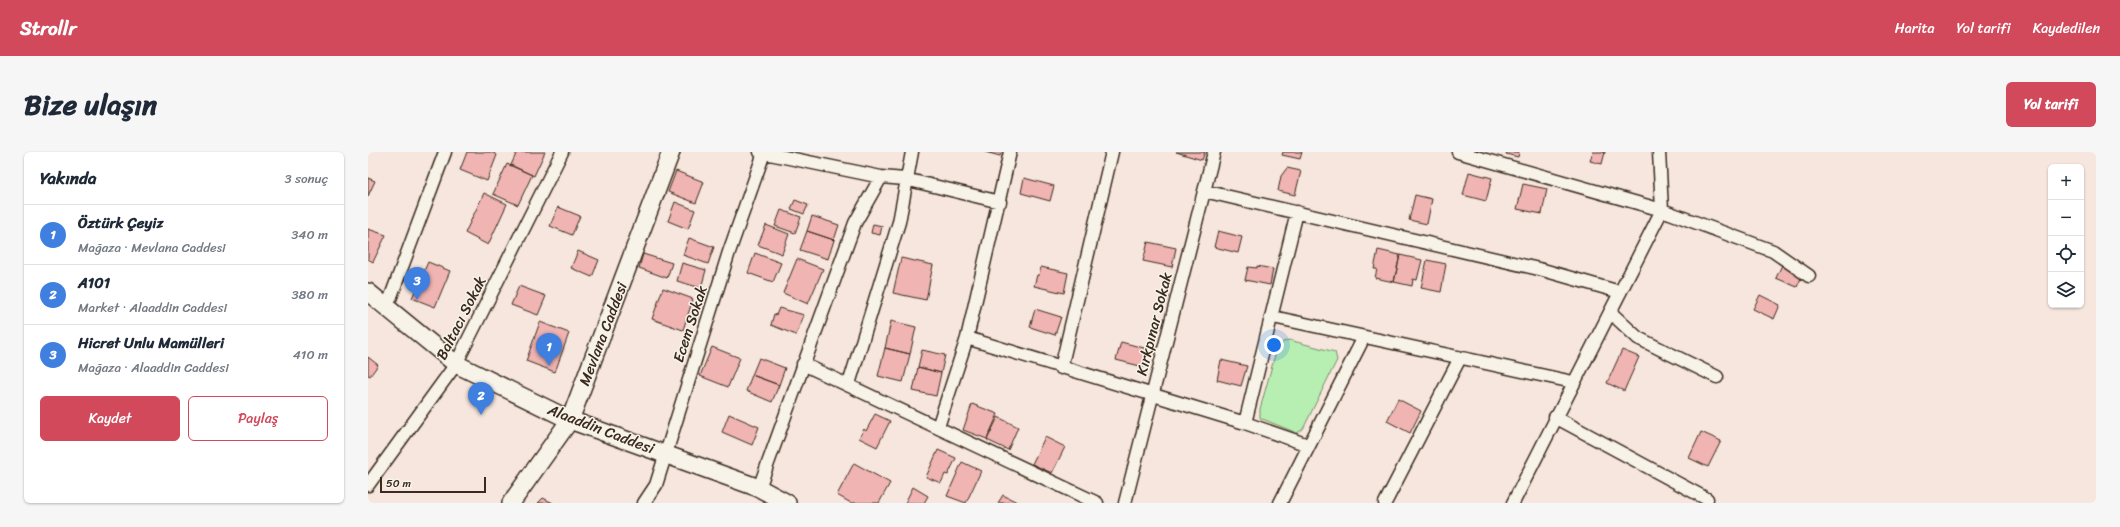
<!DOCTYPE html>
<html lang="tr">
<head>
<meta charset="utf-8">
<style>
	:root { --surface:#fff; --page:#f6f6f7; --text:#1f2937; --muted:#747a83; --line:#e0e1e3; --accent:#d1495b }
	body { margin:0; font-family:Sriracha,sans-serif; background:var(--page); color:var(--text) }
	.controls { position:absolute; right:12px; top:12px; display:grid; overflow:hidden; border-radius:6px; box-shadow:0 1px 3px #0004 }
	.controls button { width:36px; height:36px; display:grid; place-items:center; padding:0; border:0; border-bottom:1px solid var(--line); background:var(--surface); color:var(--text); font:20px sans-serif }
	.scale { position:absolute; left:12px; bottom:10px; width:106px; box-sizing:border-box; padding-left:4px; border:2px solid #3b2a1e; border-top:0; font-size:11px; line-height:14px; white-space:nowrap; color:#3b2a1e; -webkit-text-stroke:3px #f7f3e8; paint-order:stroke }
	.you { position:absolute; left:906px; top:193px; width:14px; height:14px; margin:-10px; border:3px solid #fff; border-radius:50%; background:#1a73e8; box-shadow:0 0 0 6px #1a73e833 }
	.badge { display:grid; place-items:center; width:26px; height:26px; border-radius:50%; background:var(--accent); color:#fff; font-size:13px; font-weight:700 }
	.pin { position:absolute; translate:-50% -33px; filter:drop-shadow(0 1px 2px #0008) }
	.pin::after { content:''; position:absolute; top:21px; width:14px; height:12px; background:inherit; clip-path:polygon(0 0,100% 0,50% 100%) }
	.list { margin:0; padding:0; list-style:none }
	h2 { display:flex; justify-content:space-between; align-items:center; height:52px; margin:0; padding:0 16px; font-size:17px }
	h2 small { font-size:13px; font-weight:400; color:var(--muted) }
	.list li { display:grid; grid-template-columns:26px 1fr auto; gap:12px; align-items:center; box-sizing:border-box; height:60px; padding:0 16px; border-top:1px solid var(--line) }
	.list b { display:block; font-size:15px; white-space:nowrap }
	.list p { margin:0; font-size:13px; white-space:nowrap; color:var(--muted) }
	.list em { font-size:13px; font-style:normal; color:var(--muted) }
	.actions { display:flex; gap:8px; padding:12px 16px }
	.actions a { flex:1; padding:9px 0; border:1px solid var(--accent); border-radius:6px; text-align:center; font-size:14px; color:var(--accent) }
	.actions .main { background:var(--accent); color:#fff }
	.icon { flex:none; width:22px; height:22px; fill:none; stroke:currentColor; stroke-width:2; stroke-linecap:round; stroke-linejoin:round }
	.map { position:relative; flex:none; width:1728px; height:351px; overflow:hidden; border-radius:6px }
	header { display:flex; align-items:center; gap:24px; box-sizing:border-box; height:56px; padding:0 20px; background:var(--accent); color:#fff }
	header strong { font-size:19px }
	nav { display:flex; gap:22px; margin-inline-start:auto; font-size:14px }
	.intro { display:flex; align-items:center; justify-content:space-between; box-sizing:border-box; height:96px; padding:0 24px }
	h1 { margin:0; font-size:28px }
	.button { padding:10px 18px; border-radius:6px; background:var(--accent); color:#fff; font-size:14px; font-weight:700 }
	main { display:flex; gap:24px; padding:0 24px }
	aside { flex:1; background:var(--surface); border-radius:6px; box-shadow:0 1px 3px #0004 }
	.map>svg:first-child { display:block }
	.green { fill:#b7efb2; stroke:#798c68 }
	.building { fill:#f0b4b2; stroke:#3b2a1e }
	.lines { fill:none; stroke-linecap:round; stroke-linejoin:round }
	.street-casing { stroke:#3b2a1e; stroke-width:15 }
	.secondary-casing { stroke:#3b2a1e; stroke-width:20 }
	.street { stroke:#f7f3e8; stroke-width:12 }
	.secondary { stroke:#f7f3e8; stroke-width:17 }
	.labels { text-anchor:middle; stroke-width:3; stroke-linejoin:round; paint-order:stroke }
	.street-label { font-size:15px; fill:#3b2a1e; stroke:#f7f3e8 }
</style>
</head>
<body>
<header>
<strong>Strollr</strong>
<nav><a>Harita</a><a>Yol tarifi</a><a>Kaydedilen</a></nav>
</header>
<div class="intro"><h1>Bize ulaşın</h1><a class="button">Yol tarifi</a></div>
<main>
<aside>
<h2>Yakında<small>3 sonuç</small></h2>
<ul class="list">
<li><span class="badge" style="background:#3f7fe0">1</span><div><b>Öztürk Çeyiz</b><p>Mağaza · Mevlana Caddesi</p></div><em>340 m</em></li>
<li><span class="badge" style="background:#3f7fe0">2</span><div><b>A101</b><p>Market · Alaaddin Caddesi</p></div><em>380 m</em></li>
<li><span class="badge" style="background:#3f7fe0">3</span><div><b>Hicret Unlu Mamülleri</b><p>Mağaza · Alaaddin Caddesi</p></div><em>410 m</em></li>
</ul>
<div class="actions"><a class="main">Kaydet</a><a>Paylaş</a></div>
</aside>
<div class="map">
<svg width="1728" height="351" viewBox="0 0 1728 351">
	<rect width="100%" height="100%" fill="#f6e6dd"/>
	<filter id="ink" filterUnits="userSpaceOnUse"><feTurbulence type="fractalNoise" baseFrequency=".025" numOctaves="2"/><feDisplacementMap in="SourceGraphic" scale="8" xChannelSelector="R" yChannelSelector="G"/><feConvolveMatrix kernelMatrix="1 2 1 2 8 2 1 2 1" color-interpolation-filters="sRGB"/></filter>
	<g filter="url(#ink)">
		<!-- green -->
		<path class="green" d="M921 188 967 200 969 208 935 277 929 281 892 266V257L907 203 915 190Z"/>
		<!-- building -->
		<path class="building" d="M99 0H123L129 3 119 29 92 18Z
			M149 0H177L166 24 143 13Z
			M617 0H633L632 4Z
			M808 0H837L834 8Z
			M915 0H934L932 7 914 3Z
			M1139 0H1151L1150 5 1138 2Z
			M1225 0H1237L1234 12 1222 9Z
			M139 12 164 23 150 53 125 42Z
			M919 16 933 19 927 43 910 39 913 24Z
			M308 19 336 30 328 51 300 40Z
			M1101 20 1124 26 1118 49 1095 43Z
			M0 26 7 29 0 44Z
			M656 26 686 34 682 49 653 41Z
			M1155 32 1179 37 1174 62 1149 57Z
			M116 41 139 52 120 93 97 81Z
			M1047 43 1064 47 1059 72 1041 68Z
			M427 48 440 53 436 62 423 57Z
			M307 50 327 58 320 77 300 69Z
			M190 55 212 64 204 83 182 74Z
			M413 58 433 65 427 81 407 74Z
			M444 64 471 73 466 88 439 79Z
			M505 72 514 74 512 83 503 81Z
			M398 73 421 82 414 102 390 93Z
			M0 77 18 83 5 110 0 107Z
			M439 79 466 88 460 107 432 98Z
			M850 79 874 85 870 101 846 95Z
			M321 86 346 95 340 112 315 103Z
			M780 90 808 96 804 115 775 109Z
			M1010 98 1032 103 1026 130 1007 126 1009 117H1006Z
			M210 99 231 108 224 125 203 116Z
			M387 101 413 111 405 130 380 121Z
			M275 102 304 111 299 126 271 116Z
			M1032 103 1054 108 1049 128 1045 127 1044 134 1026 130Z
			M533 106 565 113 558 148 525 141Z
			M429 107 455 117 440 152 415 141Z
			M1059 108 1078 112 1073 140 1053 136Z
			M60 110 82 119 67 155 44 146Z
			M314 111 338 118 333 136 309 129Z
			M1414 113 1435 122 1429 135 1408 126Z
			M889 114 905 117 902 133 877 128 880 115 889 116Z
			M673 115 700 121 696 141 666 134 669 123H671Z
			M151 134 178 144 170 163 143 153Z
			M295 136 325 147 315 178 284 167Z
			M1392 143 1412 153 1406 167 1385 157Z
			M411 156 436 163 428 183 403 173 406 162 408 163Z
			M667 157 693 165 687 183 662 175Z
			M523 169 548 175 542 202 517 196Z
			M172 170 201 181 187 220 158 209Z
			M753 190 780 197 776 215 748 208Z
			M344 195 372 206 360 235 332 224Z
			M517 196 542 202 535 230 510 224Z
			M554 198 577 203 573 221 550 215Z
			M1254 198 1271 205 1256 239 1239 231Z
			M0 205 10 213 2 224 0 223Z
			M391 206 417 216 411 233 384 223Z
			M853 208 879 214 873 234 849 228Z
			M550 215 573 221 568 244 545 239Z
			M384 223 411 233 404 250 378 239Z
			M1030 247 1053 259 1042 281 1019 269Z
			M604 252 630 262 619 287 595 278Z
			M361 262 391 275 384 293 354 280Z
			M507 262 522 269 509 295 491 286 496 277 498 279Z
			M630 265 650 275 640 298 619 288Z
			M1333 280 1353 289 1340 315 1321 306Z
			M677 285 697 295 684 321 664 312Z
			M570 298 588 306 580 323 577 322 573 331 558 325Z
			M594 310 613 319 598 351 579 344Z
			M486 311 522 331 511 351H483L469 343Z
			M545 335 560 344 556 351H537Z
			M635 343 651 351H630Z
			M175 346 185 351H170Z"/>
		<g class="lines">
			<defs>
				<path id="street" d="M392 0 513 25 537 27 632 50
					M1090 0 1294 58 1405 99 1441 124
					M836 39 1175 118 1252 140
					M19 155 77 0
					M1242 160 1270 186 1349 225
					M905 165 1205 230
					M599 186 877 271 940 293
					M435 212 729 351
					M693 216 744 0
					M481 232 531 70 544 0
					M1187 265 1339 347
					M877 271 929 60
					M570 275 599 186 642 0
					M0 333 88 212 194 0
					M391 336 487 71 513 25
					M276 351 288 333 361 100 396 1
					M757 351 846 0
					M912 351 996 185
					M1017 351 1092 206
					M1145 351 1294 58 1291 0"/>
				<path id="secondary" d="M0 140 88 212 202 268 391 336 419 351
					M143 351 202 268 303 0"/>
			</defs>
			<!-- street casing -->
			<use href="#street" class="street-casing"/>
			<!-- secondary casing -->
			<use href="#secondary" class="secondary-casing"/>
			<!-- street -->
			<use href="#street" class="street"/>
			<!-- secondary -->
			<use href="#secondary" class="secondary"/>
		</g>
	</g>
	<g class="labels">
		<!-- street labels -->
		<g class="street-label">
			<text transform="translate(93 166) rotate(-63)" y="5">Baltacı Sokak</text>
			<text transform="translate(322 172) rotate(-72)" y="5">Ecem Sokak</text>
			<text transform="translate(786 172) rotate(-76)" y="5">Kırkpınar Sokak</text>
			<text transform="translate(235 182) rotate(-69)" y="5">Mevlana Caddesi</text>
			<text transform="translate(233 277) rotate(21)" y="5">Alaaddin Caddesi</text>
		</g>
	</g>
</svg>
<div class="controls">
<button>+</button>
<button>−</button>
<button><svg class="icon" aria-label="locate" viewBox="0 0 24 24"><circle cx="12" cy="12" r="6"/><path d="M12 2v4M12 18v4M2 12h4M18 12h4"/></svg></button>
<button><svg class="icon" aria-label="layers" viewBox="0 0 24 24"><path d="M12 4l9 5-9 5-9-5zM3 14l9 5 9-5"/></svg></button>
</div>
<div class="scale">50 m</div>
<div class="you"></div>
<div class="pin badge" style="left:181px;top:214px;background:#3f7fe0">1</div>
<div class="pin badge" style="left:113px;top:263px;background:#3f7fe0">2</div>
<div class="pin badge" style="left:49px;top:148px;background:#3f7fe0">3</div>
</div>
</main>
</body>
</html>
